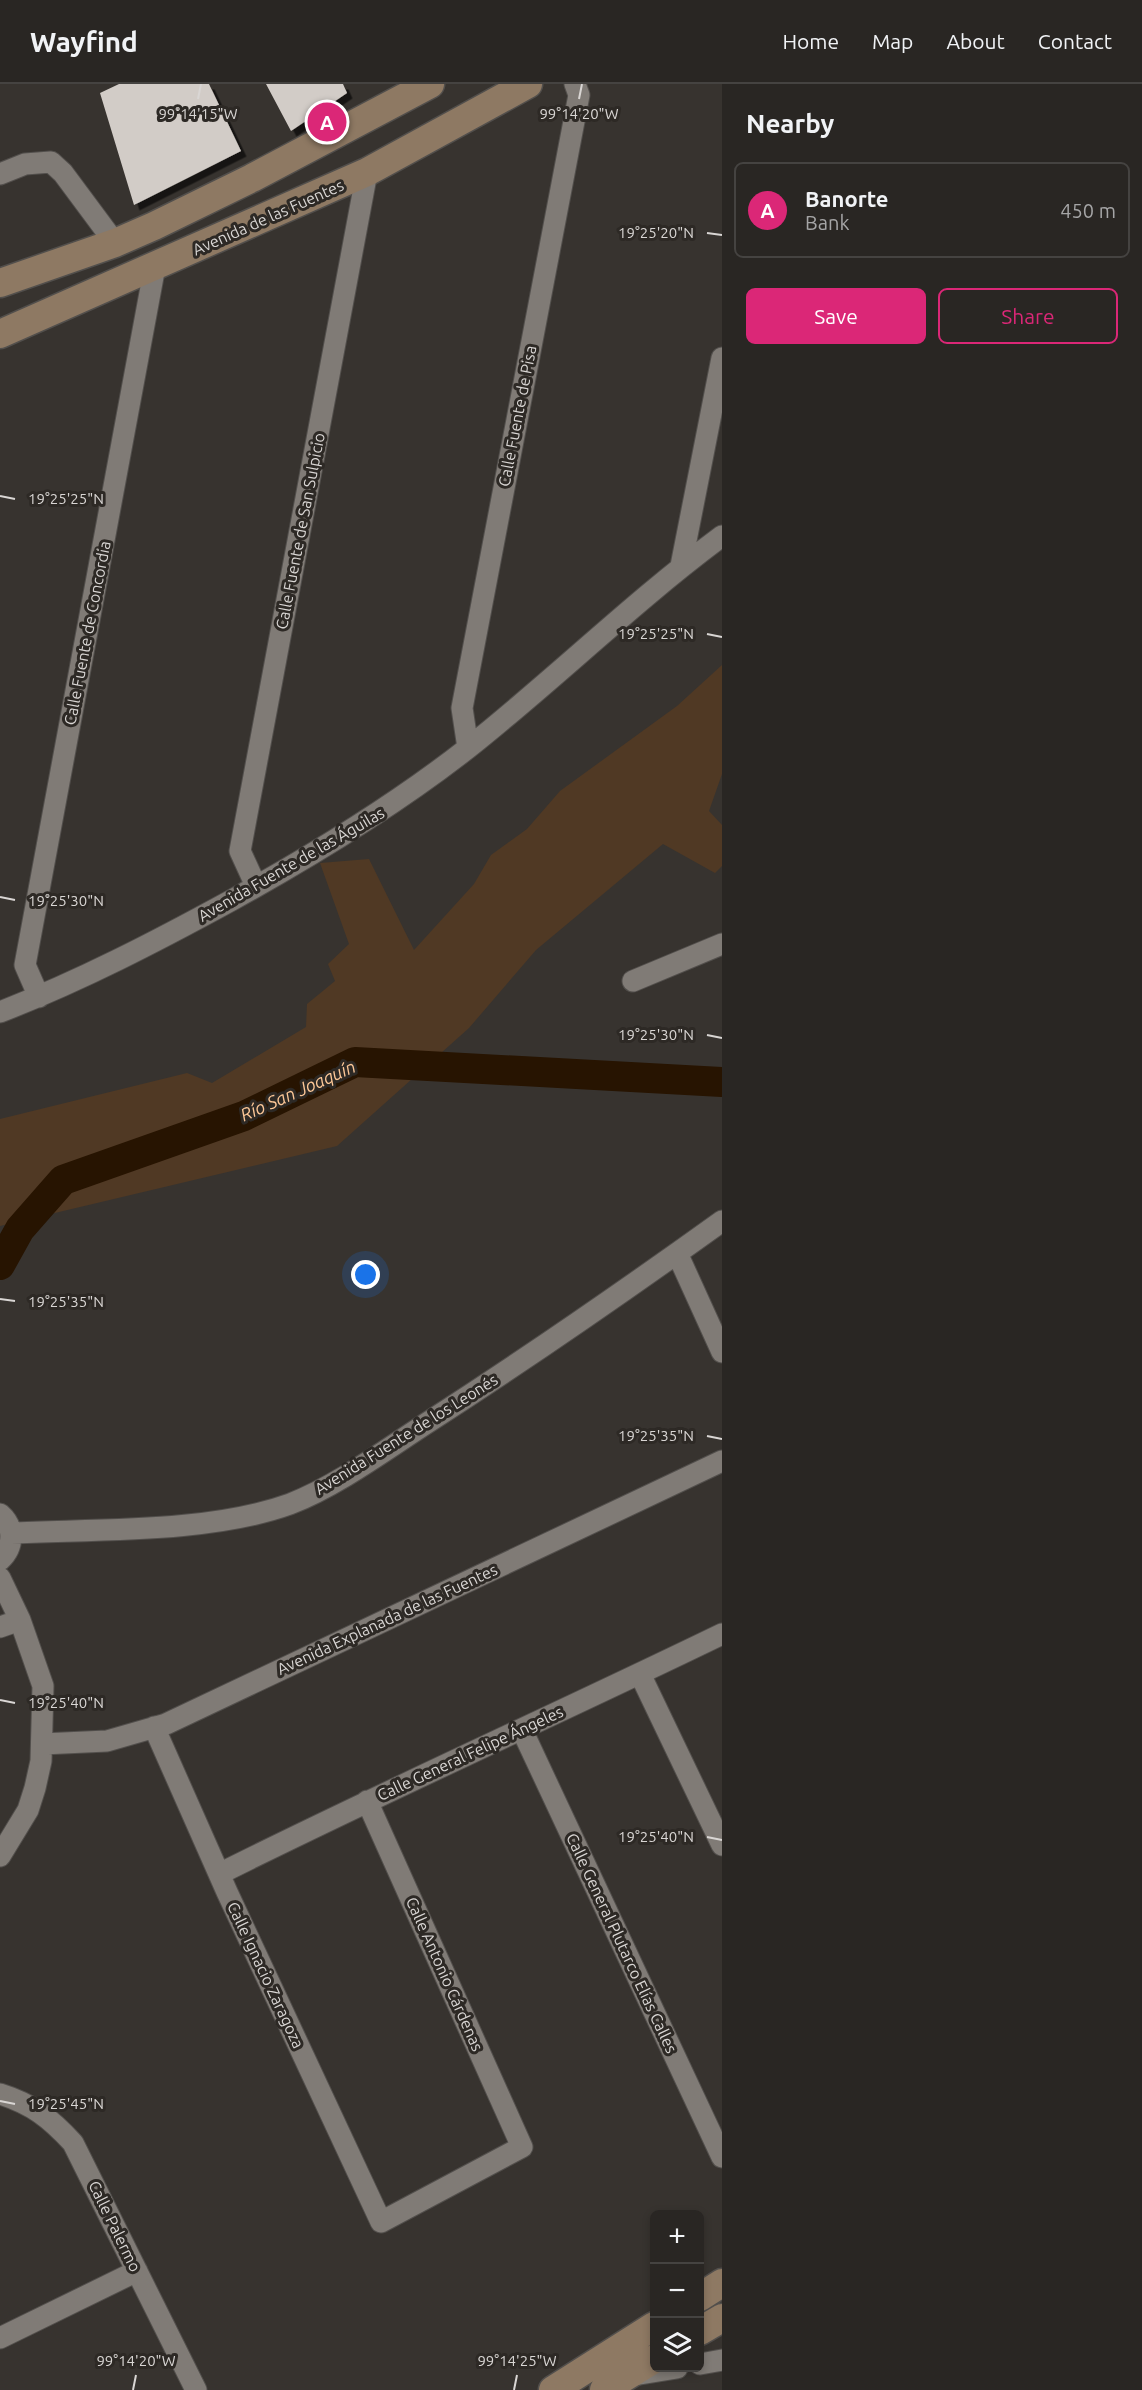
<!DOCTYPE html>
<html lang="en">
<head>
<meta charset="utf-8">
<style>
	:root { --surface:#292623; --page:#353230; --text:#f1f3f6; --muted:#a5a5a6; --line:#454341; --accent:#db2777 }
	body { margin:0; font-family:Ubuntu,sans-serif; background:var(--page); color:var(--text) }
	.controls { position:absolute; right:18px; bottom:18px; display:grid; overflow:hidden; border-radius:9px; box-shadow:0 3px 9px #0003 }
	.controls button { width:54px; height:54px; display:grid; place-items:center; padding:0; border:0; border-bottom:2px solid var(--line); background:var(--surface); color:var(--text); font:30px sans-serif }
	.you { position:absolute; left:366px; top:1191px; width:21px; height:21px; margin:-15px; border:4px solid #fff; border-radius:50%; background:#1a73e8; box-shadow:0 0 0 9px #1a73e833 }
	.badge { display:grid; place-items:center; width:39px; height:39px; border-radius:50%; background:var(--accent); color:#fff; font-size:20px; font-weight:700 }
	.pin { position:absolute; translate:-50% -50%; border:3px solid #fff; box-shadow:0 2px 6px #0006 }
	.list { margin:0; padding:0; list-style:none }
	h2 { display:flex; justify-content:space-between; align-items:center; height:78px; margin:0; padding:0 24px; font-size:26px }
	h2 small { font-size:20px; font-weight:400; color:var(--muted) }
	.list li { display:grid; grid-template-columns:39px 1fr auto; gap:18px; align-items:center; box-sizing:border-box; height:96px; margin:0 12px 12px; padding:0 12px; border:2px solid var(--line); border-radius:9px }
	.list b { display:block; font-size:22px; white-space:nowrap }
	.list p { margin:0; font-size:20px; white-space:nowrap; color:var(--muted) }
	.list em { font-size:20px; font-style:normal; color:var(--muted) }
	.actions { display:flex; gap:12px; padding:18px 24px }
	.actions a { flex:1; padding:14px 0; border:2px solid var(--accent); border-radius:9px; text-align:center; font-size:21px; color:var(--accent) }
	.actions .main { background:var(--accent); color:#fff }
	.icon { flex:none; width:33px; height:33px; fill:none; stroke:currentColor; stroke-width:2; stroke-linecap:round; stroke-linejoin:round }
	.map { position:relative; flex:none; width:722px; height:2306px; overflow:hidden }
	header { display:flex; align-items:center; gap:36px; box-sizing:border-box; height:84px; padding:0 30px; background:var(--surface); border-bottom:2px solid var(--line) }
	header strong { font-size:28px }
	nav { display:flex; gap:33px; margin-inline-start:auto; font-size:21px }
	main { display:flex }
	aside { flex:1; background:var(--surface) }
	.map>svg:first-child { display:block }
	.green { fill:#503924 }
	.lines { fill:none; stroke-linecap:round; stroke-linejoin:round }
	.river { stroke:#271401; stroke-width:30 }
	.building { fill:#d2ccc7; filter:url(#shadow) }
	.street-casing { stroke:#524f4c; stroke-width:23 }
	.secondary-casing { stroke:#524f4c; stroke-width:31 }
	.street { stroke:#807b76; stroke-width:21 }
	.secondary { stroke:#8e7963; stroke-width:28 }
	.ticks { fill:none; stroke:#d9d6d4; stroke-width:2 }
	.labels { text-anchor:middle; stroke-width:6; stroke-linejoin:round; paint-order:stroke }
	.street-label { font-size:16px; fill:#d9d6d4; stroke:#2d2925 }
	.water-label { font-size:18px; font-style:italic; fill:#fcc797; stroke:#2d2925 }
	.ticks-label { font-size:15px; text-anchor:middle; fill:#d9d6d4; stroke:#2d2925; stroke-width:6; stroke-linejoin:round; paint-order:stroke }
</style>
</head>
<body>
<header>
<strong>Wayfind</strong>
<nav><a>Home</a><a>Map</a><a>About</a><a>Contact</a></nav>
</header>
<main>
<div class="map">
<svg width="722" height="2306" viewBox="0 0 722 2306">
	<defs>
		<filter id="shadow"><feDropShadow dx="5.5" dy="5.5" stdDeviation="0" flood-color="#0009"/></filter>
	</defs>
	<rect width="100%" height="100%" fill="#37332f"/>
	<!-- green -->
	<path class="green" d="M722 581V690L709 727 722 741V782L715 789 663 760 536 866 469 944 337 1062 0 1142V1035L187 989 212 999 306 943 307 920 335 897 328 880 349 860 320 779 369 775 414 866 474 800 491 771 527 745 560 707 677 622Z"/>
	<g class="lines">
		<!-- river -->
		<path class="river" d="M0 1181 20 1145 63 1096 244 1032 355 978 722 998"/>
	</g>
	<!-- building -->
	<path class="building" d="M119 0H209L241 67 134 121 100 9Z
		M266 0H343L347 9 291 47Z"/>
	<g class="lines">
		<defs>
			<path id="street" d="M0 90 25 80 51 78 63 89 115 159
				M681 482 722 274
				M468 664 462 624 579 11 575 0
				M256 802 240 767 367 88
				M633 897 722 860
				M39 913 25 881 155 182
				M0 928C80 897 157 857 232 816 315 770 394 722 468 664 555 595 633 518 722 452
				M677 1169 722 1268
				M0 1430C15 1443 14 1463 0 1476
				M11 1449C97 1445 210 1449 290 1420 337 1402 388 1364 430 1337 529 1273 626 1206 722 1137
				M0 1494 20 1536 43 1602 41 1677 35 1704 28 1726 0 1772
				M0 1543 20 1536
				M640 1590 722 1761
				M154 1643 227 1808 381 2138 522 2063 367 1717
				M522 1646 722 2073
				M42 1660 107 1657 166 1640 722 1377
				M219 1790C385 1707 555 1631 722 1550
				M0 2010C32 2020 50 2034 73 2059L196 2306
				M0 2254 137 2187
				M700 2280 722 2276
				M634 2291 677 2284"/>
			<path id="secondary" d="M0 199 115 159 154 142 252 94 430 0
				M0 250 367 88 528 0
				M700 2213 722 2199
				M700 2247 722 2234
				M553 2306 654 2242
				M604 2306 654 2275"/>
		</defs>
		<!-- street casing -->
		<use href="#street" class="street-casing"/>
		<!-- secondary casing -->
		<use href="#secondary" class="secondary-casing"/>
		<!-- street -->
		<use href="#street" class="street"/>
		<!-- secondary -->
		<use href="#secondary" class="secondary"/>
	</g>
	<!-- ticks -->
	<path class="ticks" d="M198 15 201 0M579 15 582 0M707 149 722 151M0 412 15 415M707 550 722 553M0 813 15 816M707 951 722 954M0 1215 15 1217M707 1352 722 1355M0 1616 15 1619M707 1753 722 1756M0 2017 15 2020M133 2306 136 2291M514 2306 517 2291"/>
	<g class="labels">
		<!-- street labels -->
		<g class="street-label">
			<text transform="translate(268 133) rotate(-24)" y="6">Avenida de las Fuentes</text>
			<text transform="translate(517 332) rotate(-79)" y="6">Calle Fuente de Pisa</text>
			<text transform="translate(300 447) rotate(-79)" y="6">Calle Fuente de San Sulpicio</text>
			<text transform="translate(87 549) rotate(-79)" y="6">Calle Fuente de Concordia</text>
			<text transform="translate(291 780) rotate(-30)" y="6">Avenida Fuente de las Águilas</text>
			<text transform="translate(406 1350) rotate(-32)" y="6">Avenida Fuente de los Leonés</text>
			<text transform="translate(387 1535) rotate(-25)" y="6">Avenida Explanada de las Fuentes</text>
			<text transform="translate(470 1669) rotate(-25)" y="6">Calle General Felipe Ángeles</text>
			<text transform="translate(622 1859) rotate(65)" y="6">Calle General Plutarco Elías Calles</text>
			<text transform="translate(445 1890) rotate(66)" y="6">Calle Antonio Cárdenas</text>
			<text transform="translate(266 1891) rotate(65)" y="6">Calle Ignacio Zaragoza</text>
			<text transform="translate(115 2142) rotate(64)" y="6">Calle Palermo</text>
		</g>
		<!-- water labels -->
		<g class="water-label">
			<text transform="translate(298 1007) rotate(-24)" y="6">Río San Joaquín</text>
		</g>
	</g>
	<g class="ticks-label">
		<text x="198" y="35">99°14'15"W</text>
		<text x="579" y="35">99°14'20"W</text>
		<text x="656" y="154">19°25'20"N</text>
		<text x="66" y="420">19°25'25"N</text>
		<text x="656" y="555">19°25'25"N</text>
		<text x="66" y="822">19°25'30"N</text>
		<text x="656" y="956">19°25'30"N</text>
		<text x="66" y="1223">19°25'35"N</text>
		<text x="656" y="1357">19°25'35"N</text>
		<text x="66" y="1624">19°25'40"N</text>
		<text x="656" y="1758">19°25'40"N</text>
		<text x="66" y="2025">19°25'45"N</text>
		<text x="136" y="2282">99°14'20"W</text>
		<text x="517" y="2282">99°14'25"W</text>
	</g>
</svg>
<div class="controls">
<button>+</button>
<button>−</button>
<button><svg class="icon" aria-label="layers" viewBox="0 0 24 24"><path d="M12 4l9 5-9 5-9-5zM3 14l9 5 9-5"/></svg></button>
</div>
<div class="you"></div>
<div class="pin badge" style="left:327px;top:38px">A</div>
</div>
<aside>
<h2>Nearby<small></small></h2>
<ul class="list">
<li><span class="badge">A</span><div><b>Banorte</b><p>Bank</p></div><em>450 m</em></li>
</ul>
<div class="actions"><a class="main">Save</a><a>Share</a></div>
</aside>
</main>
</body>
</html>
